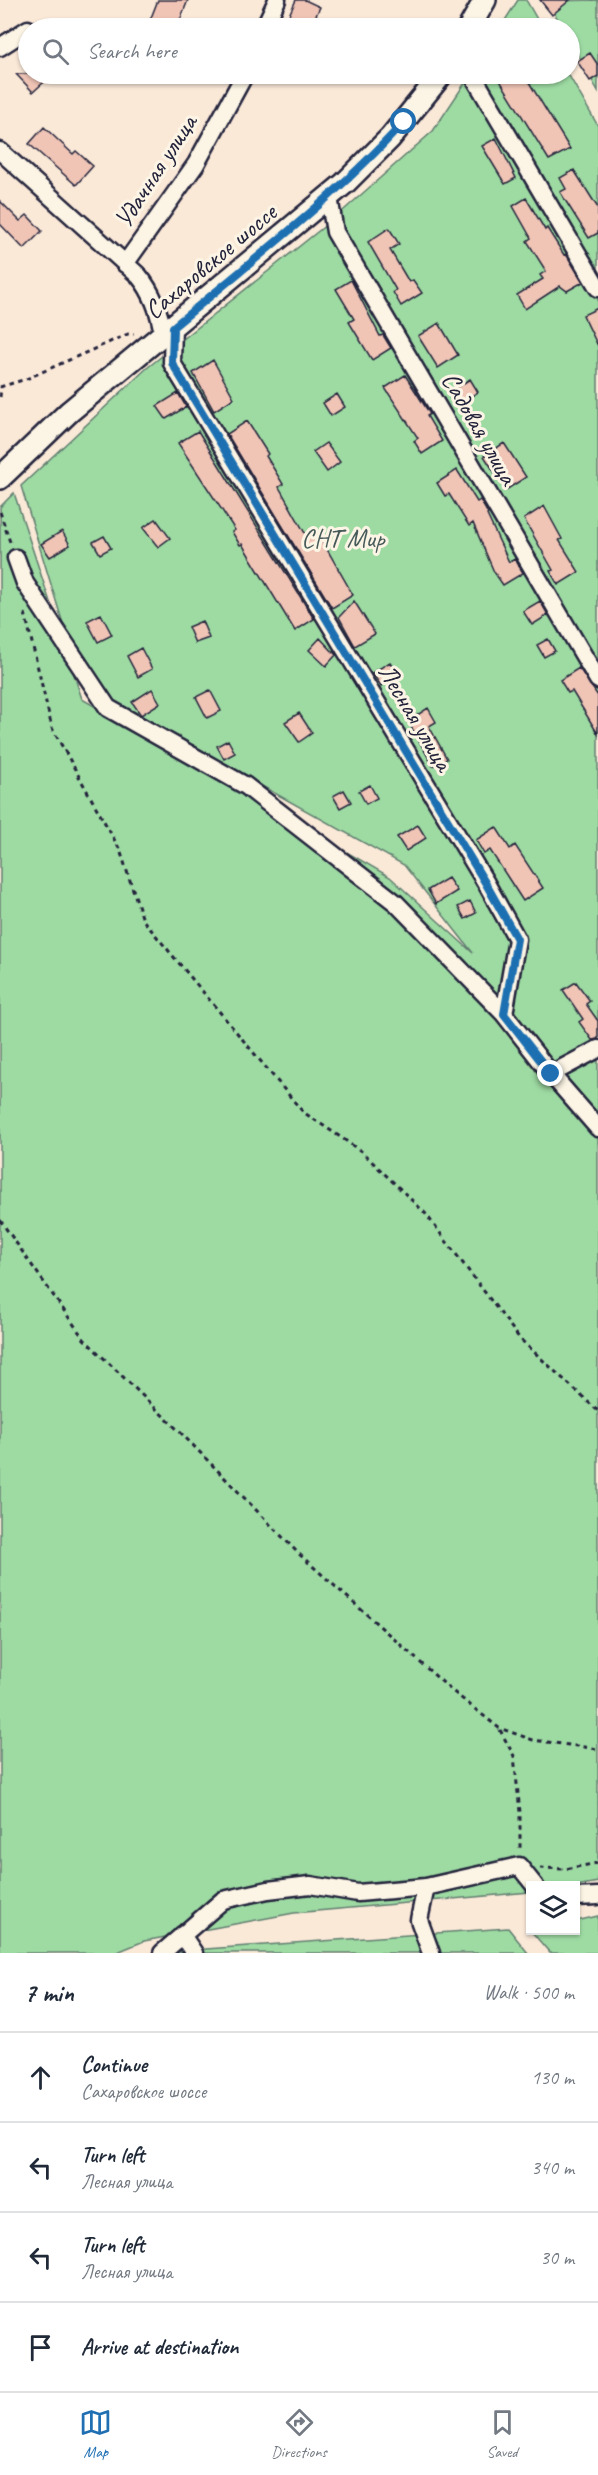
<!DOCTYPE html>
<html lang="en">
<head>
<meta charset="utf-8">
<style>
	:root { --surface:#fff; --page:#f6f6f7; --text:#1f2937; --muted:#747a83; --line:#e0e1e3; --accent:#1f6fb2 }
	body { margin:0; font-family:Caveat,sans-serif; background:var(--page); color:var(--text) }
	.controls { position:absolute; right:18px; bottom:18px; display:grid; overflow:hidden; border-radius:0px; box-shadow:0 2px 4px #0004 }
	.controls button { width:54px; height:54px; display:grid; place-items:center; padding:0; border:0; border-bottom:2px solid var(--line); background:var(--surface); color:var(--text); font:30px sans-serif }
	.stop { position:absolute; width:18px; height:18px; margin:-14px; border:4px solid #1f6fb2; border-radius:50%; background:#fff }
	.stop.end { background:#1f6fb2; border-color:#fff; box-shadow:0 2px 6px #0008 }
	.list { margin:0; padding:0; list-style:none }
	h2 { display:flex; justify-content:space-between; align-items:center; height:78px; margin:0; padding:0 24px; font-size:26px }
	h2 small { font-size:20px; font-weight:400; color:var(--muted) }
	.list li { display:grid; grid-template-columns:39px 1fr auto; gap:18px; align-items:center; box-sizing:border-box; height:90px; padding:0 24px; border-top:2px solid var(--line) }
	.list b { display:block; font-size:22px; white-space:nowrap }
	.list p { margin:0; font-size:20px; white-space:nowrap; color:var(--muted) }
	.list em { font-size:20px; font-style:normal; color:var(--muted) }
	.icon { flex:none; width:33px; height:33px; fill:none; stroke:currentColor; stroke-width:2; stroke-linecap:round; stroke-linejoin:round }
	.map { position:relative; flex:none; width:598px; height:1953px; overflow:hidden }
	.search { position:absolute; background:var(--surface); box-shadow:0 2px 4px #0004; left:18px; right:18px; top:18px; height:66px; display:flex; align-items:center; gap:15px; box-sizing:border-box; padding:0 21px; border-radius:33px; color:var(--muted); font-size:22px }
	.sheet { height:438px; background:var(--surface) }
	nav { display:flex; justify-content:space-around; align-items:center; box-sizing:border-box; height:84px; border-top:2px solid var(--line); background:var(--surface); font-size:16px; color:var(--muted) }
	nav a { display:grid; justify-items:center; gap:3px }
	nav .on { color:var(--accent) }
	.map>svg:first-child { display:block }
	.green { fill:#9edba3; stroke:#607e6f; stroke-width:1.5 }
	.building { fill:#f0c5b6; stroke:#22223b; stroke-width:1.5 }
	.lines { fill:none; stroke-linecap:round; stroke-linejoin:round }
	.minor-casing { stroke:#22223b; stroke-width:21 }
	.major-casing { stroke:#22223b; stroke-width:26 }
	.path { stroke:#22223b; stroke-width:3; stroke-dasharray:4.5 4.5; stroke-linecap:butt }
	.minor { stroke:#fcf5e5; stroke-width:16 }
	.major { stroke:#fcf5e5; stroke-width:21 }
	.route { stroke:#1f6fb2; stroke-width:8 }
	.labels { text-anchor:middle; stroke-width:6; stroke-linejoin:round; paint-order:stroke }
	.street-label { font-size:26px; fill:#22223b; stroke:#fcf5e5 }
	.park-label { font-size:26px; fill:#475a5a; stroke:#fcf5e5 }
</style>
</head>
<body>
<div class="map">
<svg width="598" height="1953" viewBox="0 0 598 1953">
	<rect width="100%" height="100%" fill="#fbe9d8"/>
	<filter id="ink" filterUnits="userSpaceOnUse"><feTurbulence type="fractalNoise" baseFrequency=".0167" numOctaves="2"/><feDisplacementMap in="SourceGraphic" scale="12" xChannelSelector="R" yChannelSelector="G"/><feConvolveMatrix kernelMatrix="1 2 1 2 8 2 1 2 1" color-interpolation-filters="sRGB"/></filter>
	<g filter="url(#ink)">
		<!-- green -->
		<path class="green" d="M518 0H526L542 28H500Z
			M598 0V91L570 41V28H563L547 1Z
			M471 74H568L598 126V1882L576 1886H530V1892L294 1913 144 1941 115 1953H0V507L14 493 82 699 390 877 473 953 404 865 82 686 21 486 147 368 336 217 433 131Z
			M598 1916V1953H550L531 1931 576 1930V1921Z
			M508 1928 528 1953H173L177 1951Z"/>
		<!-- building -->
		<path class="building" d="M158 0H188L177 28H147Z
			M296 0H305L320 7 310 28H283Z
			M540 0H570L552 15Z
			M590 53 598 65V76L590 81 577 61Z
			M16 74H53L33 92Z
			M496 74H524L570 149 549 160Z
			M44 127 73 154 76 151 93 166 76 185 29 144Z
			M496 138 516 178 505 184 482 146Z
			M574 170 598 208V233L589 238 560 192 566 189 560 178Z
			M526 198 545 230 547 228 564 255 566 254 583 282 567 291 560 286 525 309 517 295 543 279 540 275 546 271 527 241 531 238 513 206Z
			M0 201 20 221 27 215 42 231 24 249 0 224Z
			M389 228 399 244 390 250 409 282 413 280 422 293 401 306 393 292 396 290 368 242Z
			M351 280 380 336 383 335 391 348 372 360 349 322 354 319 336 289Z
			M598 308V346L583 315Z
			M439 323 458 355 438 368 418 336Z
			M213 360 234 398 214 411 193 373Z
			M405 375 430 414 427 416 442 441 422 454 414 441 418 438 385 388Z
			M470 379 478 392 458 405 450 392Z
			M178 393 186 407 166 419 157 406Z
			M337 394 345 407 331 416 323 403Z
			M247 421 268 454 266 456 283 484 279 487 306 535 316 530 353 595 332 608 227 434Z
			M198 431 314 619 295 631 242 544 240 545 232 532 235 530 178 443Z
			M326 443 340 462 327 472 313 452Z
			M504 443 526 477 506 490 484 456Z
			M457 470 477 502 480 500 488 514 487 515 509 562 515 559 523 573 503 585 494 572 473 523 469 526 449 494 445 496 437 483Z
			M544 506 562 539 559 540 579 572 558 585 550 571 553 570 524 519Z
			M156 519 170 538 158 547 143 528Z
			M62 531 70 545 50 557 41 544Z
			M104 536 111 548 100 554 93 542Z
			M354 601 375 634 355 646 339 617Z
			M540 601 548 615 532 625 523 611Z
			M101 614 112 635 98 642 87 621Z
			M202 621 209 638 195 643 188 627Z
			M320 638 336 655 326 666 309 650Z
			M548 639 555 651 544 657 537 645Z
			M141 648 152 669 138 677 127 656Z
			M390 662 398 675 381 686 372 673Z
			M579 668 598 696V734L572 691 568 693 560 680Z
			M152 689 160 703 141 715 132 702Z
			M210 690 221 711 207 718 196 697Z
			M428 708 436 722 429 726 447 759 433 766 408 721Z
			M299 713 312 733 299 742 285 722Z
			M228 740 235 753 224 759 217 746Z
			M370 785 377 798 366 804 359 791Z
			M344 790 351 802 340 808 333 796Z
			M418 825 426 838 406 851 397 837Z
			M496 827 510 849 515 845 543 888 523 901 490 850 484 854 476 840Z
			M448 878 457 891 436 904 428 890Z
			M470 901 476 913 465 919 458 907Z
			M576 982 590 1001 586 1004 598 1021V1039L592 1040 579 1022 583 1019 563 990Z"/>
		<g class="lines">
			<defs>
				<path id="minor" d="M264 28 277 0
					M0 47 28 29
					M472 74 598 288
					M0 151 139 276C153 293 160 313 163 335
					M329 197 335 232 598 680
					M125 264 196 164 245 74
					M173 327 172 363 486 883 517 939 504 1014 551 1074 598 1128
					M16 558 25 583 108 708 246 786 396 903 504 1014
					M551 1074 598 1049
					M426 1887 419 1920 431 1953
					M576 1897 598 1896
					M182 1935 194 1953
					M162 1953 223 1900 268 1890 310 1885 358 1893 426 1887 519 1866 535 1886"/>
				<path id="major" d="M469 28 485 0
					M0 478 69 412 345 183 390 138 442 74"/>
			</defs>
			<!-- minor casing -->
			<use href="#minor" class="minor-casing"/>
			<!-- major casing -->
			<use href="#major" class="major-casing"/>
			<!-- path -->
			<path class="path" d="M0 387 26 379 128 334H134
				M0 397 1 387
				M0 512 11 545
				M25 613 52 728 120 850 143 920 303 1112 361 1151 425 1213 520 1339 598 1411
				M0 1220 84 1339 181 1433 299 1554 451 1690 499 1728 533 1740 598 1749
				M500 1730 514 1756 520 1812V1851
				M540 1868 565 1869 598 1863"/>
			<!-- minor -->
			<use href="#minor" class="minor"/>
			<!-- major -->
			<use href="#major" class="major"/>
		</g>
	</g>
	<g class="lines" filter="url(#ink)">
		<!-- route -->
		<path class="route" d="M404 122C335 198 252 261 173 327L172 363 486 884 517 939 504 1014 551 1074"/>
	</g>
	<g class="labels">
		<!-- street labels -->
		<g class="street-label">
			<text transform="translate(155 171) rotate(-57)" y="9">Удачная улица</text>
			<text transform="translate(210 261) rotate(-40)" y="9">Сахаровское шоссе</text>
			<text transform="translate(480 428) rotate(60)" y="9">Садовая улица</text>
			<text transform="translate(416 717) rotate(59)" y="9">Лесная улица</text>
		</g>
		<!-- park labels -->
		<g class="park-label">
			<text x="343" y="547">СНТ Мир</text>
		</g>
	</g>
</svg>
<div class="controls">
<button><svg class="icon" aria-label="layers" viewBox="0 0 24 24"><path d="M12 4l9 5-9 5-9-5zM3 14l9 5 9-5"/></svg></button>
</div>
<div class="stop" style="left:404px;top:122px"></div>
<div class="stop end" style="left:551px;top:1074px"></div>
<div class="search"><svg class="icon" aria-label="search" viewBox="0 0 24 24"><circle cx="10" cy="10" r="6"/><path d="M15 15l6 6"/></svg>Search here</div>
</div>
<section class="sheet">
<h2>7 min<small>Walk · 500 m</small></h2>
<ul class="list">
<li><svg class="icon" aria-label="ahead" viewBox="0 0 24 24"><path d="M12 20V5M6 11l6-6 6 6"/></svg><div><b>Continue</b><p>Сахаровское шоссе</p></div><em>130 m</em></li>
<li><svg class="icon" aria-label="left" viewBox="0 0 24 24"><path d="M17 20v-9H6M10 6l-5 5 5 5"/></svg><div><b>Turn left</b><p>Лесная улица</p></div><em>340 m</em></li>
<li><svg class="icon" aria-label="left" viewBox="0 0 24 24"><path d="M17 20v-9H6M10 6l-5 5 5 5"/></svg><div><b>Turn left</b><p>Лесная улица</p></div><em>30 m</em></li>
<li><svg class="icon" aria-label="arrive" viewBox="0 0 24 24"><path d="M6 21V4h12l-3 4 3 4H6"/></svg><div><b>Arrive at destination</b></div></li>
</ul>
</section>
<nav>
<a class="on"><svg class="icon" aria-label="map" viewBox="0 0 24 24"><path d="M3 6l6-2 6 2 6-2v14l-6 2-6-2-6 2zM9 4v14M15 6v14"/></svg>Map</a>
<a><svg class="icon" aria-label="directions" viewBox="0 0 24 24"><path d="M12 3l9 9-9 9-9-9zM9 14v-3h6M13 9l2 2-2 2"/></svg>Directions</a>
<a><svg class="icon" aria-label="saved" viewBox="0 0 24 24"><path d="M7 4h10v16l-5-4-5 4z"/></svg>Saved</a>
</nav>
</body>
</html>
